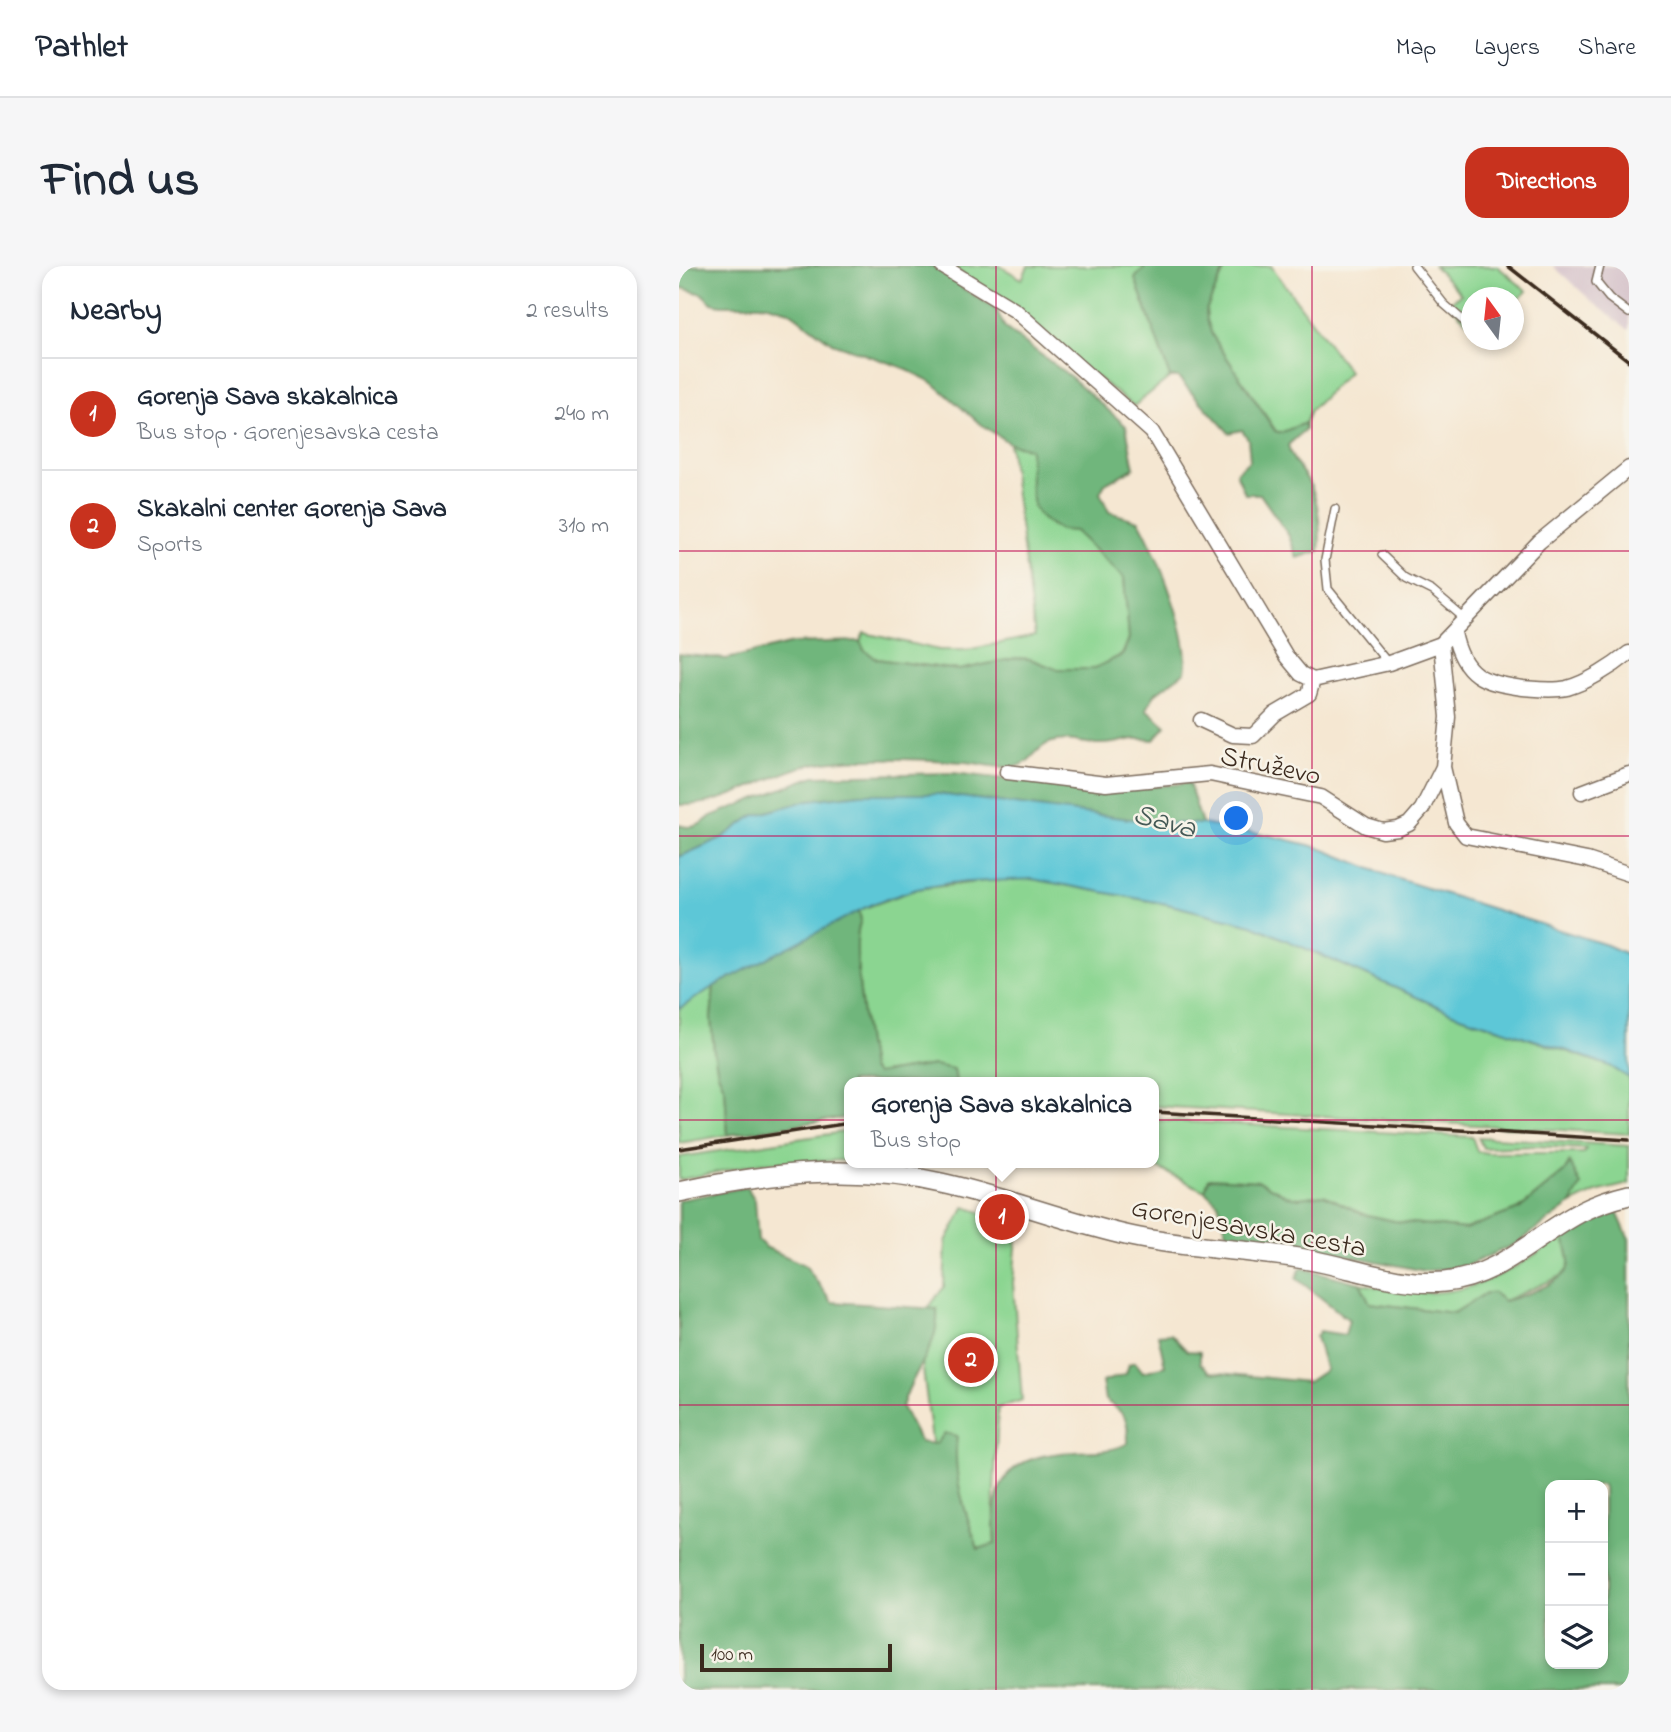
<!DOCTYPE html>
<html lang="en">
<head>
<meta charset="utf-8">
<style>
	:root { --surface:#fff; --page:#f6f6f7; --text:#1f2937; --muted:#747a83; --line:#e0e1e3; --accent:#c8321e }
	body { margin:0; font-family:"Indie Flower",sans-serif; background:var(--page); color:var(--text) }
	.controls { position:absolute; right:21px; bottom:21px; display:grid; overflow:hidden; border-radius:14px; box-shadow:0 4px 10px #0003 }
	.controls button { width:63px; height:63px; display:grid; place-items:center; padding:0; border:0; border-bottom:2px solid var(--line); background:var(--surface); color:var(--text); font:35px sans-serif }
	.compass { position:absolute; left:782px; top:21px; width:63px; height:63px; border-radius:50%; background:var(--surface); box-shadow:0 4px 10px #0003; rotate:345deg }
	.scale { position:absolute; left:21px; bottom:18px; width:192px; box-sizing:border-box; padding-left:7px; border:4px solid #3b2a1e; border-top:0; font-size:19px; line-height:24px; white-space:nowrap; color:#3b2a1e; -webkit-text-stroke:5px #f7f3e8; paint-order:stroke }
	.you { position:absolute; left:558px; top:553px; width:24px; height:24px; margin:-18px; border:5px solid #fff; border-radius:50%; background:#1a73e8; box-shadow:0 0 0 10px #1a73e833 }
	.badge { display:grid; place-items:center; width:46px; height:46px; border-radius:50%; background:var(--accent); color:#fff; font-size:23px; font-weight:700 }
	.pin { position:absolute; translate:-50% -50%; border:4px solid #fff; box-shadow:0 2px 7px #0006 }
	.popup { position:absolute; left:165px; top:811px; width:315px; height:91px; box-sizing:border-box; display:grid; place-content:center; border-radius:14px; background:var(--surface); filter:drop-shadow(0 2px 5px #0005); font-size:23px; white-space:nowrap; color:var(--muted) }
	.popup b { font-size:26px; color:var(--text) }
	.popup::after { content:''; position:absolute; left:50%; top:100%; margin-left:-14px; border:14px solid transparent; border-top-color:var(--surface) }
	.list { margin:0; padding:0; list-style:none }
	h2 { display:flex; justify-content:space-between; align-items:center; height:91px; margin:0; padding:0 28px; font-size:30px }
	h2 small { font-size:23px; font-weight:400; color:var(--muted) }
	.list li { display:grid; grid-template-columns:46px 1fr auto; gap:21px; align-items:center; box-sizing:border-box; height:112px; padding:0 28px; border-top:2px solid var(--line) }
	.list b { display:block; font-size:26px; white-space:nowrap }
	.list p { margin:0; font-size:23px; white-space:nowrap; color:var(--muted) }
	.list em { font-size:23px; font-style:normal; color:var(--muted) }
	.icon { flex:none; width:38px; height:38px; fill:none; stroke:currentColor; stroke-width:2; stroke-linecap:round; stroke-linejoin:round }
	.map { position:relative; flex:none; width:950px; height:1424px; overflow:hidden; border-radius:21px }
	header { display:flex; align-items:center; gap:42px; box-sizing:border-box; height:98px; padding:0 35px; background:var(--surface); border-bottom:2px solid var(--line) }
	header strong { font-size:33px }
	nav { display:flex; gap:38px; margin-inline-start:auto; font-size:24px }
	.intro { display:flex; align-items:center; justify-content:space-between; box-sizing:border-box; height:168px; padding:0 42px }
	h1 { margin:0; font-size:49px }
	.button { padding:18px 32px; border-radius:21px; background:var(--accent); color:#fff; font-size:24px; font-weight:700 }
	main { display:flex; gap:42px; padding:0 42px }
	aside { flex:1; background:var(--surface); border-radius:21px; box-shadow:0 4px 10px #0003 }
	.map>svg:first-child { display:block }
	.industrial { fill:#d2bdc7 }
	.green { fill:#8bd591; stroke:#638058; stroke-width:2 }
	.forest { fill:#70b67b; stroke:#56704c; stroke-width:2; fill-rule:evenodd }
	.water { fill:#5dc7d7; stroke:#4c787a; stroke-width:2 }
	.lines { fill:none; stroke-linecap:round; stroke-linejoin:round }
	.lane-casing { stroke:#7c6c5d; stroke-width:10 }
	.street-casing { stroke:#7c6c5d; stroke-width:17 }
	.secondary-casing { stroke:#7c6c5d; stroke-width:22 }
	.lane { stroke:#fff; stroke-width:7 }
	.street { stroke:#fff; stroke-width:14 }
	.secondary { stroke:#fff; stroke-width:19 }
	.rail { stroke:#3b2a1e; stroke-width:3.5 }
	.grid { fill:none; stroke:#c2185b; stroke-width:2; stroke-opacity:0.55 }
	.labels { text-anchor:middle; stroke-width:5; stroke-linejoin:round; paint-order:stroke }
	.street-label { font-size:28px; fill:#3b2a1e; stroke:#f7f3e8 }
	.water-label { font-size:30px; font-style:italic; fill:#455956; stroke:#f7f3e8 }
</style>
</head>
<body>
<header>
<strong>Pathlet</strong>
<nav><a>Map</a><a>Layers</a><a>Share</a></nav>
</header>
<div class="intro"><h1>Find us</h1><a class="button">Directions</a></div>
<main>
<aside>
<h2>Nearby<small>2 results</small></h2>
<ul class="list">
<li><span class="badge">1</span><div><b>Gorenja Sava skakalnica</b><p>Bus stop · Gorenjesavska cesta</p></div><em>240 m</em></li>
<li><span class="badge">2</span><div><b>Skakalni center Gorenja Sava</b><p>Sports</p></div><em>310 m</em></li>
</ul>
</aside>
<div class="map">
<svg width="950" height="1424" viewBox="0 0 950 1424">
	<rect width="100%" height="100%" fill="#f7f3e8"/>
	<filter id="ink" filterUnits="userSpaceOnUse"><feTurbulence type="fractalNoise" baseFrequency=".0143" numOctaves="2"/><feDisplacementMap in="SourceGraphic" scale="14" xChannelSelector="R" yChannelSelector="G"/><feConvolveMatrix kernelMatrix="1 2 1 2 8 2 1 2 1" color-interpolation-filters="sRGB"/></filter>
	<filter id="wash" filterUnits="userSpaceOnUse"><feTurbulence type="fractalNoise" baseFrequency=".00686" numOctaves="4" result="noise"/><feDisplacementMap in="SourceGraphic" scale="28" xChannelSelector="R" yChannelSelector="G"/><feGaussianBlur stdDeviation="1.57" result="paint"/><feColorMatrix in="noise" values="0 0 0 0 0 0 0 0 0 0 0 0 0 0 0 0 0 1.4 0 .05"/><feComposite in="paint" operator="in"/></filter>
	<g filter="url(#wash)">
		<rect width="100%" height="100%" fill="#f5e7d2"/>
		<!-- industrial -->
		<path class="industrial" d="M874 0H950V64L915 37Z"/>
		<!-- green -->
		<path class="green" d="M273 0H321L343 13 349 0H467L456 12 491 111 455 140Z
			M547 0H592L670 106 631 145 626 157 601 167 597 165 533 69 528 54 527 44Z
			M755 0H818L848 25 835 38 834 32H792V59L769 38 782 28Z
			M330 177 351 183 355 241 373 260 396 265 445 312 450 372 443 389 414 403H377L351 393 337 392 280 404 198 393 185 384 181 375 185 367 260 384H288L356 370Z
			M333 612 353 613 488 638 573 659 776 748 931 800 950 812V868L475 840V816H277L275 803 255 799 197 808 192 803C188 776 170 675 182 655L180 644 238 623Z
			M35 720 32 752 35 786 39 807 46 823 49 869 0 877V743Z
			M475 854 793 871 798 885 808 887H905L907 883 857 880 804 882 799 871 950 880V918L917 926 892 938 890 897 885 906 840 943 787 963 715 955 684 948 645 929 620 932 608 930 580 915 530 912 526 925 469 897H475Z
			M171 865V894L81 897 0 914V891Z
			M286 941 339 959 334 1017 343 1134 319 1142C318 1187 312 1234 316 1279L299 1283 260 1231 238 1055 265 1021 267 975Z
			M885 969 891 999 887 1008 825 1035 814 1027H807L775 1047 690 1037 681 1017C771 1040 811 1021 885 969Z"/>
		<!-- forest -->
		<path class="forest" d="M0 0H253L282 15 283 22 317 43 326 62 392 111 447 160 455 202 426 218 421 227 430 246 460 255C477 285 513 372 506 406L477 427 467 443 487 460 475 474C449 470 444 478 423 478 405 479 388 470 370 477 354 483 353 500 332 501 317 502 300 497 285 496 240 493 168 489 126 500 82 512 47 540 0 539V388L48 393 114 377 181 375 185 384 198 393 280 404 337 392 351 393 377 403H414L443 389 448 380 450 372 445 312 396 265 381 264 363 253 355 241 352 222 351 183 330 177 299 156 253 116 222 101 153 77 110 45 89 39H42L33 37 23 28 0 21Z
			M467 0H547L527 44 528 54 533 69 596 165 601 167 626 157V164L609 179C611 194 624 205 631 218 641 240 642 262 640 285L618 292 610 270 581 228H566L557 207 571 194 569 173 563 164 550 167 499 111H491L456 12Z
			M274 507 404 522 451 523 510 517 523 558 481 557 259 528H182L130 534 74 550 43 572 0 591V559C14 564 22 559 32 550L135 510Z
			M180 644 182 655C170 675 188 776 192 803L197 808 255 799 275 803 277 816H171V851L49 869 46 823 39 807 35 786 32 752 35 720Z
			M891 897 902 919 892 938 837 978 789 999 767 1003 746 1005 636 983 549 971 539 937 526 925 530 912 580 915 608 930 620 932 645 929 684 948 715 955 786 963 840 943 885 906Z
			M68 921 76 934 79 974 86 981 126 999 153 1036 258 1043C261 1083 233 1103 223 1141L241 1176 257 1178 266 1167 278 1170C273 1210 286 1245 299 1283L316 1278C311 1213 329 1189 396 1186 415 1185 433 1186 449 1177 449 1151 448 1149 426 1134L423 1116 447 1108 450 1098 456 1096 464 1106 486 1100 479 1069 492 1068 508 1085 521 1086V1097L531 1106 629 1116 647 1104 637 1071 641 1065 666 1069 670 1054 617 1012 622 1002 681 1017 691 1037 775 1047 807 1027H814L825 1035C841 1031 890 1016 890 997 890 988 886 978 885 969L910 954 937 944 950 973V1424H0V934ZM871 1219H924V1398H871Z"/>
		<!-- water -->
		<path class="water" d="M182 528H259L481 557 523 558 593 570 638 581 710 610 928 679 950 689V812L931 800 889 785 776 748 573 659 488 638 353 613 271 617 238 623 193 638 35 720 0 743V591L43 572 74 550 130 534Z"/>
	</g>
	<g filter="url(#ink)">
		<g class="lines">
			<defs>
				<path id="lane" d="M735 0 765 38 787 57
					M921 0 917 16 930 32 950 47
					M656 243 646 294 649 323 709 397
					M703 289 727 312 753 325 786 353"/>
				<path id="street" d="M263 0 337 45 473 166 607 390 622 408 634 414
					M775 367C784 410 804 417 844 422 858 423 874 425 888 422 909 416 933 401 950 387
					M522 454 554 469 574 470 596 448 630 428 634 414 710 397 762 378
					M764 501 777 557 787 570 908 594 950 608
					M328 506 427 518 531 508 642 531 687 560 704 565 719 563 730 558 743 543 764 501 769 451 762 378 860 276 950 202
					M903 526 950 508"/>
				<path id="secondary" d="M0 926C87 907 174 897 262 917 326 931 387 956 451 970 507 982 563 983 619 992 669 999 714 1020 765 1016 819 1011 855 971 900 947 916 939 933 933 950 929"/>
			</defs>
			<!-- lane casing -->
			<use href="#lane" class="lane-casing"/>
			<!-- street casing -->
			<use href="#street" class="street-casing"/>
			<!-- secondary casing -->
			<use href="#secondary" class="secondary-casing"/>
			<!-- lane -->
			<use href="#lane" class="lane"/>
			<!-- street -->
			<use href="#street" class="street"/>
			<!-- secondary -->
			<use href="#secondary" class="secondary"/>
			<!-- rail -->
			<path class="rail" d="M829 0 950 95
				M475 846 950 874
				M0 883 171 857"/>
		</g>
	</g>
	<!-- grid -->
	<path class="grid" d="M317 0V1424M633 0V1424M0 285H950M0 570H950M0 854H950M0 1139H950"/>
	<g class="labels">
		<!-- street labels -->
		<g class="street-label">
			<text transform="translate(592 498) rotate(12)" y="10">Struževo</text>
			<text transform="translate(570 960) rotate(10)" y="10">Gorenjesavska cesta</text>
		</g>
		<!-- water labels -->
		<g class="water-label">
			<text transform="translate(486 554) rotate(15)" y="10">Sava</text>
		</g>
	</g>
</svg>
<div class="controls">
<button>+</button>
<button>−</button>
<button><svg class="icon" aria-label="layers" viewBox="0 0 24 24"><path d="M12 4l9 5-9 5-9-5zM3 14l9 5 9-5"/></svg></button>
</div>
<svg class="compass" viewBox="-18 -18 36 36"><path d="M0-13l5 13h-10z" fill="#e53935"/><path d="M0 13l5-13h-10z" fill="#747a83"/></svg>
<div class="scale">100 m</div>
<div class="you"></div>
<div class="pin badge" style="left:323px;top:951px">1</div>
<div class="popup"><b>Gorenja Sava skakalnica</b>Bus stop</div>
<div class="pin badge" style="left:292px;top:1094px">2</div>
</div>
</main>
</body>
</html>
